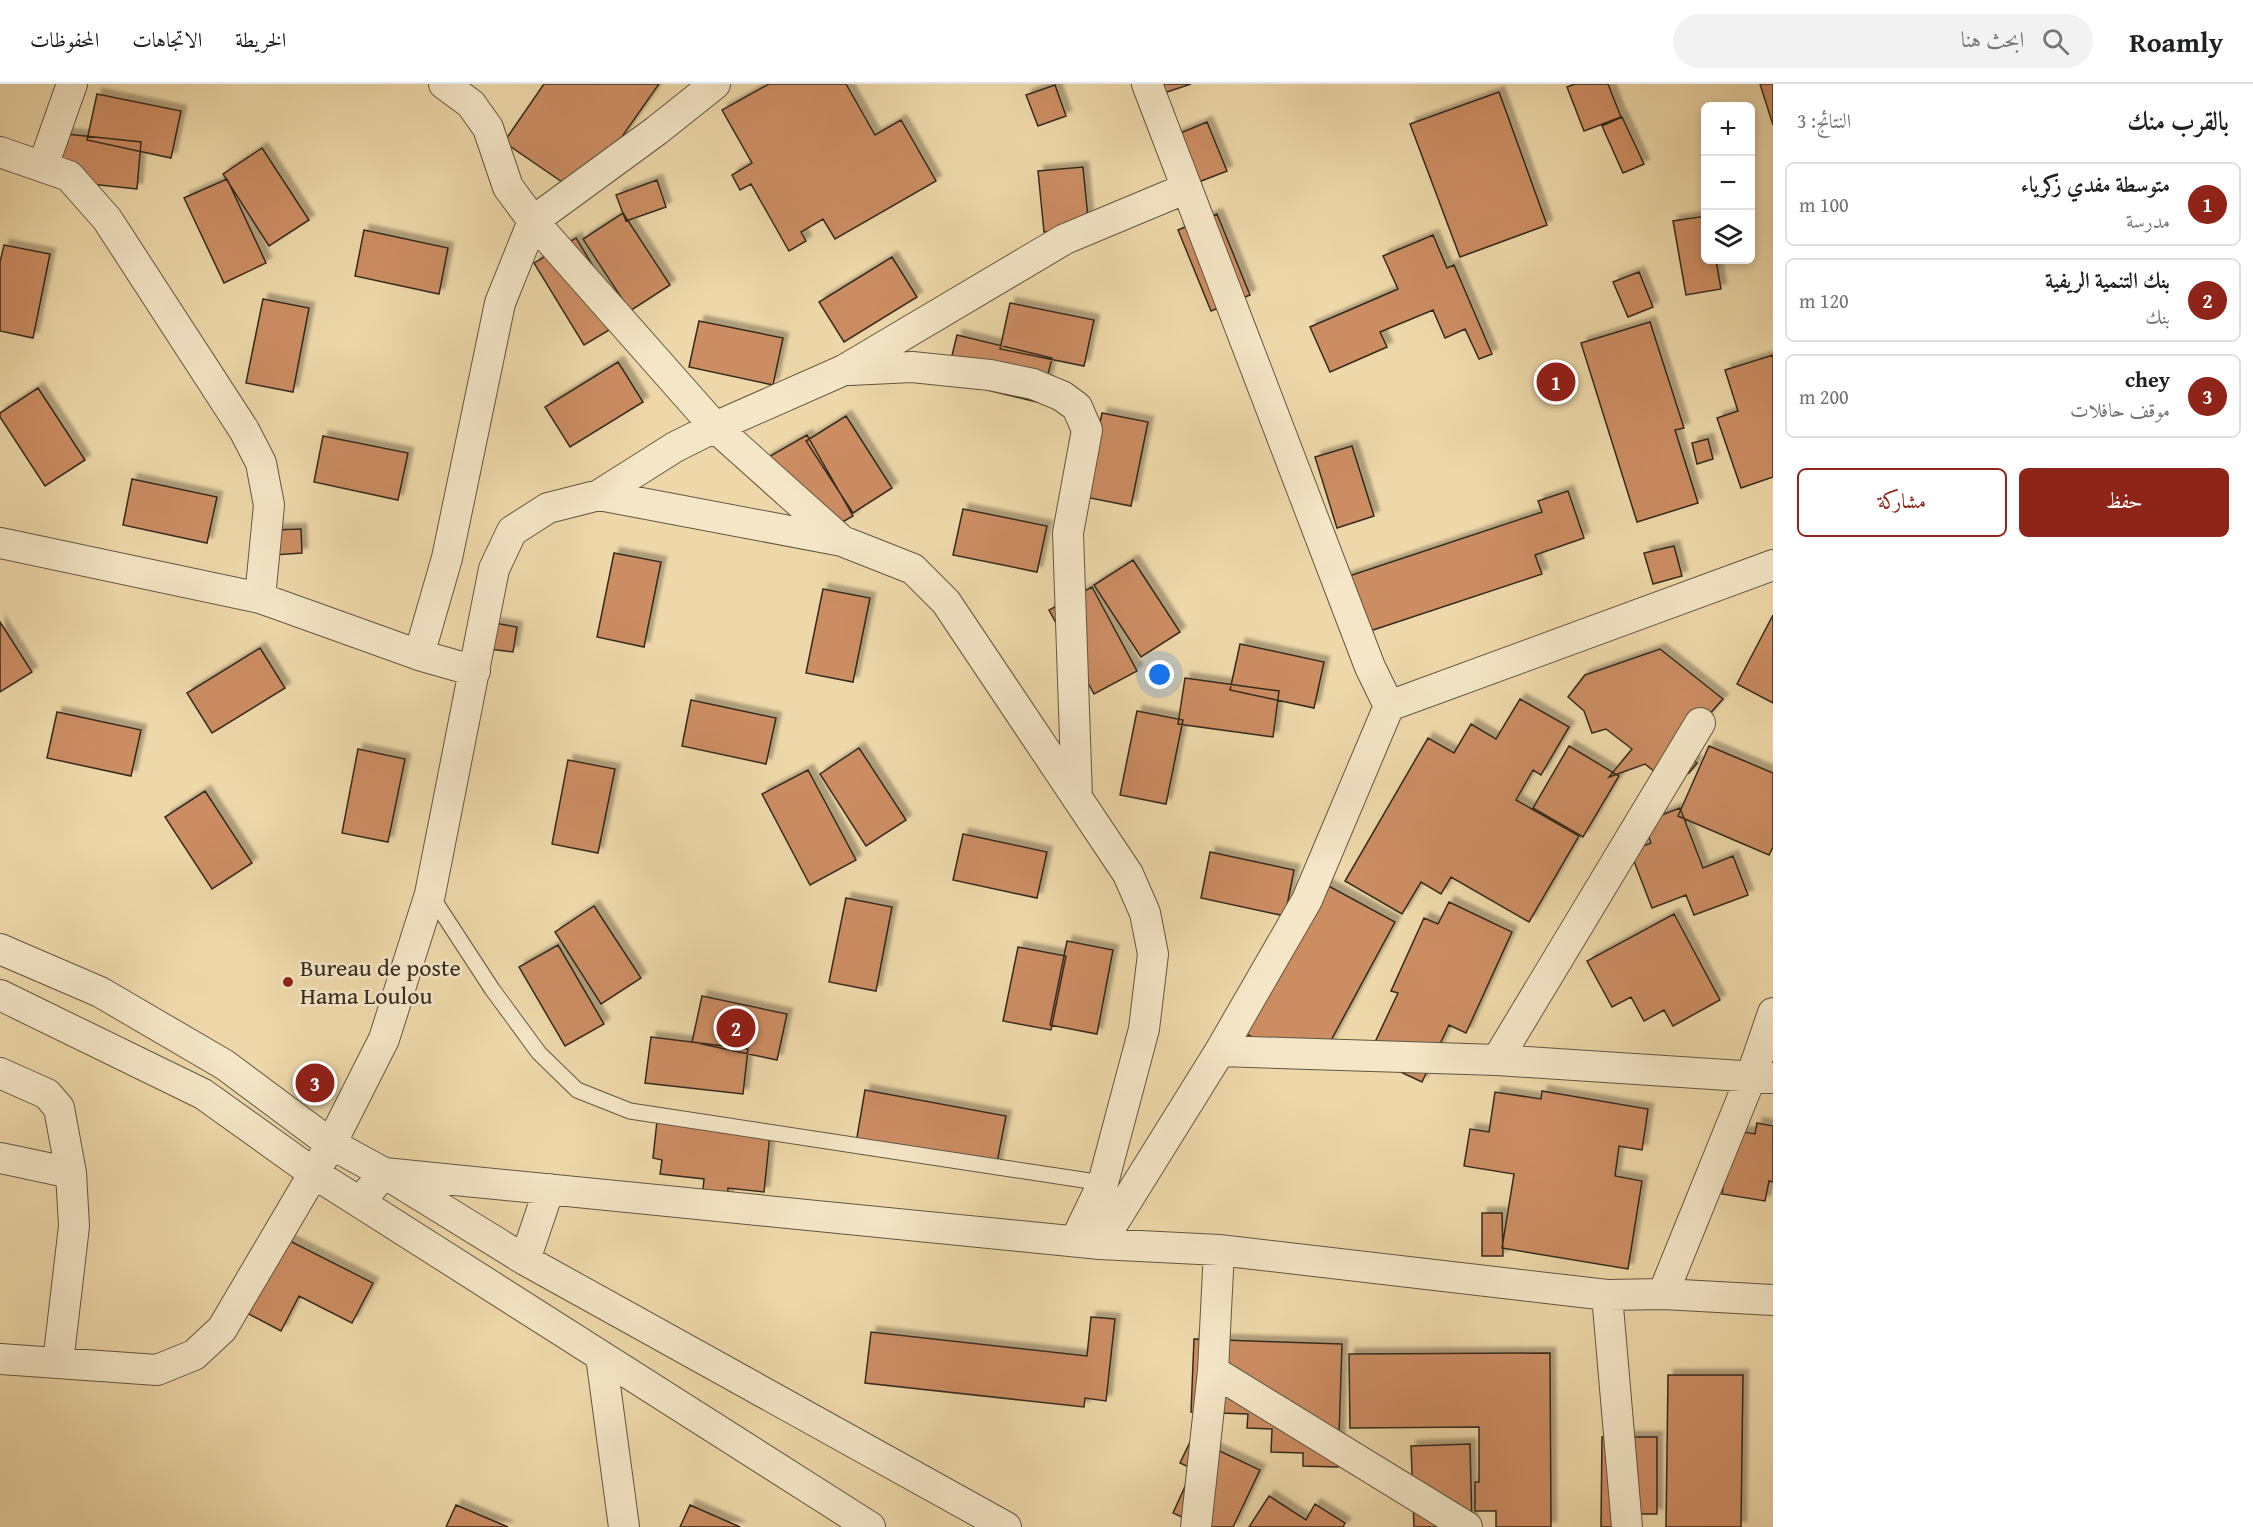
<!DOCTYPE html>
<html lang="ar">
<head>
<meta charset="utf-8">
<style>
	:root { --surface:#fff; --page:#f2f2f2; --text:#202124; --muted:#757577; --line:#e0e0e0; --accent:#8f2418 }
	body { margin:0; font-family:"Gentium Book Plus",Amiri,serif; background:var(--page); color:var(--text); direction:rtl }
	.controls { position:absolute; right:18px; top:18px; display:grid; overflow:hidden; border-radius:9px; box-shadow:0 3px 9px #0003 }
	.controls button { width:54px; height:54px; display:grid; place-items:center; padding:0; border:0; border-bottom:2px solid var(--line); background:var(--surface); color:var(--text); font:30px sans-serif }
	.you { position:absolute; left:1160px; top:591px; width:21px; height:21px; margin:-15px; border:4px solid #fff; border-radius:50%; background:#1a73e8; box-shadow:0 0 0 9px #1a73e833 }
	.badge { display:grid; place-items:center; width:39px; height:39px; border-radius:50%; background:var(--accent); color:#fff; font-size:20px; font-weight:700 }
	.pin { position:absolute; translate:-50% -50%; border:3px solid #fff; box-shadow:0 2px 6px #0006 }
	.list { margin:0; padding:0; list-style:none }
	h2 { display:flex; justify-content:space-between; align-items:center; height:78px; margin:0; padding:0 24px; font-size:26px }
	h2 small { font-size:20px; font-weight:400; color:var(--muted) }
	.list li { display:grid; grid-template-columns:39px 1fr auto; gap:18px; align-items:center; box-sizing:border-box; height:84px; margin:0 12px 12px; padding:0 12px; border:2px solid var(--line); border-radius:9px }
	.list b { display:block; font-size:22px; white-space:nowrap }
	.list p { margin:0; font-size:20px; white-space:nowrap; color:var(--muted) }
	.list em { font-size:20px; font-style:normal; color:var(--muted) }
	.actions { display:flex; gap:12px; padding:18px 24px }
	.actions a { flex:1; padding:14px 0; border:2px solid var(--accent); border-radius:9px; text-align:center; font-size:21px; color:var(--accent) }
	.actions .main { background:var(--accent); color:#fff }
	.icon { flex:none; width:33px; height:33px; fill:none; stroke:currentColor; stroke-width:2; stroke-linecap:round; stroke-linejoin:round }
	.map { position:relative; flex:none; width:1773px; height:1443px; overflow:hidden; direction:ltr }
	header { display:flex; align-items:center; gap:36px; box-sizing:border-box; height:84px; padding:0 30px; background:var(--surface); border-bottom:2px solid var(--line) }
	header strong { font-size:28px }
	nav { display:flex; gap:33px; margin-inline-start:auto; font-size:21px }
	.search { width:420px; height:54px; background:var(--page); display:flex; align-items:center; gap:15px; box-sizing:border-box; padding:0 21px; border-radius:33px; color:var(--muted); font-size:22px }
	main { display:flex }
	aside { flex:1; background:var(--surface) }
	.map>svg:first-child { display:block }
	.building { fill:#cd8d63; stroke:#342b1f; stroke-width:1.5; filter:url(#shadow) }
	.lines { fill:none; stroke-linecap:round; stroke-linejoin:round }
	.service-casing { stroke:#625642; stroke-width:17 }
	.minor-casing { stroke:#625642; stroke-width:32 }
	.service { stroke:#f4e6c7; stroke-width:15 }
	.minor { stroke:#f4e6c7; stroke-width:30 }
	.poi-dot { fill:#8f2418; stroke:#f4e6c7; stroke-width:2 }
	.labels { text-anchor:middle; stroke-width:5; stroke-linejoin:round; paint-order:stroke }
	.poi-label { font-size:24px; fill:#342b1f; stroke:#f4e6c7; text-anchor:start }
</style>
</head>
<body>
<header>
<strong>Roamly</strong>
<div class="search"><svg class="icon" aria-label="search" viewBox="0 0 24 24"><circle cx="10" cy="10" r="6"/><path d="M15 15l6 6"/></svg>ابحث هنا</div>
<nav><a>الخريطة</a><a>الاتجاهات</a><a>المحفوظات</a></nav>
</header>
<main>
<aside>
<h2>بالقرب منك<small>النتائج: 3</small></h2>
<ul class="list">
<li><span class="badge">1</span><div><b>متوسطة مفدي زكرياء</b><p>مدرسة</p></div><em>100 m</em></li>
<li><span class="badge">2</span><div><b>بنك التنمية الريفية</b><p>بنك</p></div><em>120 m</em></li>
<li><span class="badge">3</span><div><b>chey</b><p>موقف حافلات</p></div><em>200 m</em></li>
</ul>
<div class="actions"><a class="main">حفظ</a><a>مشاركة</a></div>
</aside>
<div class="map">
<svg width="1773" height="1443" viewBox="0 0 1773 1443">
	<defs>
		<filter id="shadow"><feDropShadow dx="5.5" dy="-5.5" stdDeviation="1.5" flood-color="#0004"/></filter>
	</defs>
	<rect width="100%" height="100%" fill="#eed8a9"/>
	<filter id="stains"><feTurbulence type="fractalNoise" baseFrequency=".00333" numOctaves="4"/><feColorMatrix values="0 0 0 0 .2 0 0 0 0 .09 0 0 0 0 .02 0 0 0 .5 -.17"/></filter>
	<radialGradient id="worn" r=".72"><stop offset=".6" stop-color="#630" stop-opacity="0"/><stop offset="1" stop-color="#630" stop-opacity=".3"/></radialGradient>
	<!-- building -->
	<path class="building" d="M544 0H659L581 111 504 58Z
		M769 0H846L875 51 901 36 936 97 835 155 823 135 801 148 806 157 789 167 751 100 740 106 732 91 752 79 722 26Z
		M1134 0H1191L1140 17Z
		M1575 0H1608L1621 33 1584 47 1567 3Z
		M1760 0H1773V41Z
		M1055 1 1066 32 1038 42 1026 11Z
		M1499 8 1547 141 1460 173 1410 40Z
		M97 10 181 27 171 74 87 56Z
		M1622 33 1644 80 1623 89 1602 42Z
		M1207 38 1227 87 1191 101 1171 53Z
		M48 48 141 58 137 105 43 95Z
		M262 64 309 136 269 162 223 90Z
		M1083 83 1089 144 1044 148 1038 87Z
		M227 95 266 179 224 199 184 114Z
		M657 96 666 123 626 137 616 111Z
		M623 129 670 201 630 227 583 155Z
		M1217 130 1250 211 1211 227 1178 146Z
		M1706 132V176H1716L1721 205 1686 211 1673 137Z
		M364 146 448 164 439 210 355 192Z
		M1433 151 1447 184 1454 181 1492 270 1479 275 1465 245 1445 254 1433 226 1380 248 1387 263 1330 288 1310 243 1398 205 1383 172Z
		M576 154 626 236 584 261 534 179Z
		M4 161 50 170 33 254 0 247V178Z
		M892 173 917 213 844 258 819 218Z
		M1639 188 1653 223 1628 233 1613 198Z
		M263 215 309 224 293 308 246 299Z
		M1010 219 1094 236 1084 282 1000 265Z
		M699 237 783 254 773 301 689 283Z
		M1650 238 1684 344 1675 346 1698 419 1637 438 1581 259Z
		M957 251 1052 274 1041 319 946 296Z
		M1773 271V393L1741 404 1717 334 1738 327 1725 286Z
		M618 278 643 318 570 363 545 323Z
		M38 304 85 376 45 402 0 333V329Z
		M1102 329 1148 338 1131 422 1085 413Z
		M846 332 892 404 853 429 806 357Z
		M807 351 853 432 811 456 765 375Z
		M323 352 408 369 398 416 314 398Z
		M1708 355 1713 375 1697 380 1692 359Z
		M1352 362 1374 432 1337 444 1315 373Z
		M132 395 217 413 207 459 123 441Z
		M1568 407 1584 454 1535 471 1542 490 1355 552 1337 496 1542 428 1538 417Z
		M963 425 1047 442 1037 488 953 471Z
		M301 445 302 469 274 471 272 446Z
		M1674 462 1682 492 1653 500 1644 469Z
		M614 469 661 478 644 563 597 553Z
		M1133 476 1180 548 1141 573 1094 501Z
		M1092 503 1137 587 1094 610 1049 526Z
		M823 505 870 514 853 598 806 589Z
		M1773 531V619L1737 600Z
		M0 538 32 588 0 608Z
		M495 539 517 543 513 568 490 565Z
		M1240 560 1324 578 1314 624 1230 606Z
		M260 564 285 604 212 649 187 609Z
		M1660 565 1723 615 1679 664 1697 679 1689 689 1666 697 1645 680 1609 693 1632 665 1606 645 1592 649 1584 627 1568 613 1585 591Z
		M1185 594 1279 607 1273 653 1178 640Z
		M1520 615 1569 643 1541 691 1533 686 1516 716 1579 752 1529 838 1451 793 1441 810 1421 798 1402 830 1345 797 1428 654 1454 669 1471 640 1496 655Z
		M691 616 776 634 766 680 682 662Z
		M1137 627 1183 636 1166 720 1120 711Z
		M57 628 141 646 131 692 47 674Z
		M1569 662 1619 692 1583 753 1533 724Z
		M1709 662 1773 689V763L1769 771 1678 732Z
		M859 664 906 736 866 762 820 690Z
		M358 665 405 675 388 758 342 749Z
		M568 676 615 685 598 769 552 760Z
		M808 686 856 776 810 801 762 710Z
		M205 707 252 779 212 805 165 733Z
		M1680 724 1703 784 1733 772 1748 811 1694 831 1686 811 1652 824 1630 767 1651 759 1643 738Z
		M963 750 1047 768 1037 814 953 796Z
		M1210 768 1294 786 1285 832 1201 814Z
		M1323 799 1395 838 1328 962 1252 953 1243 948Z
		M846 814 892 823 876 907 829 898Z
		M1449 818 1512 848 1466 949 1449 941 1422 998 1368 973 1398 909 1391 907 1424 834 1438 840Z
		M594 822 641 894 601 920 555 848Z
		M1674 830 1720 916 1673 942 1664 926 1644 937 1631 913 1612 923 1587 877Z
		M1067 857 1113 866 1097 950 1050 941Z
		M558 861 604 940 565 962 519 883Z
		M1018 863 1066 872 1051 946 1003 937Z
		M702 912 787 930 777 976 692 958Z
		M651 953 748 965 743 1010 645 999Z
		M865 1006 1006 1032 996 1084 856 1059Z
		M1542 1007 1648 1025 1642 1066 1619 1062 1615 1092 1642 1097 1628 1185 1502 1164 1514 1090 1464 1082 1470 1045 1489 1048 1495 1008 1541 1015Z
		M657 1037 770 1050 764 1108 728 1104 727 1117 702 1114 704 1095 660 1090 662 1076 653 1074Z
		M1757 1039 1773 1042V1098L1769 1097 1765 1117 1722 1110 1732 1046 1755 1050Z
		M1482 1129H1502L1503 1172H1482Z
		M284 1154 373 1199 352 1239 299 1212 281 1247 245 1228Z
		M1091 1233 1115 1235 1106 1317 1085 1314 1084 1323 865 1299 871 1248 1087 1272Z
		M1194 1255 1342 1260 1338 1383 1303 1382V1369L1271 1368 1272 1345 1247 1344 1248 1330 1191 1328Z
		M1550 1269 1551 1443H1496V1427H1475V1398H1479V1343L1350 1344 1349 1270Z
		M1668 1291H1743L1741 1443H1666Z
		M1602 1353H1657V1430H1633V1443H1601Z
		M1192 1354 1260 1386 1233 1443H1203L1173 1429 1193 1385 1180 1379Z
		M1470 1360 1472 1443H1414L1411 1362Z
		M1269 1412 1306 1436 1315 1420 1345 1439 1343 1443H1249Z
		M456 1421 508 1443H446Z
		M690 1421 740 1443H680Z"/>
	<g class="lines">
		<defs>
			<path id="service" d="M430 810 492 905 539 969 577 1006 630 1027 1103 1099"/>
			<path id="minor" d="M444 0 471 20 488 44 508 103 533 137 715 343 841 456
				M1147 0 1370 583 1389 622
				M0 68 69 92 107 135 244 346 261 379 269 421 260 514
				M43 82 72 0
				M850 286 912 283 990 291 1033 300 1062 312 1077 323 1087 346 1068 449 1077 714
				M599 411 675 363 715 343 844 286 1065 155 1187 104
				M0 459 260 514 419 571 475 587
				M419 571 447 474 500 219 533 137 656 47 715 0
				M0 865 100 908 225 981 331 1060 384 1089 525 1176 1006 1443
				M0 911 203 1010 312 1088 870 1443
				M1220 967 1497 976 1773 994
				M1497 976 1700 639
				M0 989 47 1010 59 1024 71 1089 74 1142 58 1279
				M0 1074 71 1089
				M360 1118 384 1089 1100 1160 1219 1166 1607 1211 1663 1210 1773 1216
				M1100 1160 1220 967 1307 816 1389 622 1773 481
				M525 1176 549 1105
				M1663 1210 1751 993 1773 929
				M1607 1211 1627 1443
				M601 1272 624 1443
				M0 1275 157 1286 194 1271 222 1245 331 1060 384 955 430 810 494 485 512 447 548 424 599 411 842 457 913 485 946 518 1128 790 1145 829 1153 870 1144 945 1103 1099 1076 1155
				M1213 1287 1467 1443
				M1196 1443 1213 1287 1219 1166"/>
		</defs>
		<!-- service casing -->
		<use href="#service" class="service-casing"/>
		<!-- minor casing -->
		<use href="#minor" class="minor-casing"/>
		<!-- service -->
		<use href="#service" class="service"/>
		<!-- minor -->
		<use href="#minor" class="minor"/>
	</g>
	<!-- markers -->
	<circle class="poi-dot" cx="288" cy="898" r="6"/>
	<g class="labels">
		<!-- poi labels -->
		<g class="poi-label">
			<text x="300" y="892">Bureau de poste<tspan x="300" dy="28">Hama Loulou</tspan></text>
		</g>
	</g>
	<rect width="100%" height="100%" filter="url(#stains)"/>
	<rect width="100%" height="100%" fill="url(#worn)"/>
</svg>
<div class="controls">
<button>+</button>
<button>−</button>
<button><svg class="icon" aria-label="layers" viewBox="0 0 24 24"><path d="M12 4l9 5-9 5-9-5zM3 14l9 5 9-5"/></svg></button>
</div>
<div class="you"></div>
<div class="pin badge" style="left:1556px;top:298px">1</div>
<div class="pin badge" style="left:736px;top:944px">2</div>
<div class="pin badge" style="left:315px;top:999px">3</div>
</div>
</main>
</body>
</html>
